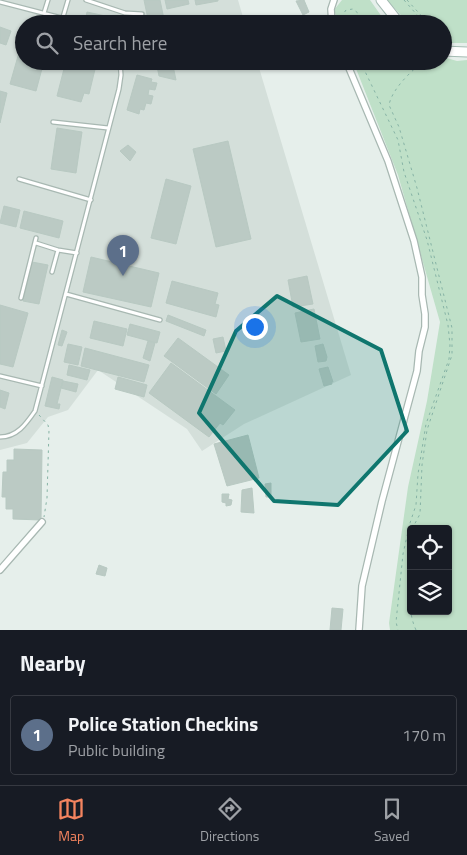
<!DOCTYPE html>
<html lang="en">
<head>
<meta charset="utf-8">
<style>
	:root { --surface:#171b24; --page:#242831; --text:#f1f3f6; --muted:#9ea1a6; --line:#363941; --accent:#f4845f }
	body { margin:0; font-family:"Titillium Web",sans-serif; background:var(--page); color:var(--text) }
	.controls { position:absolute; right:15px; bottom:15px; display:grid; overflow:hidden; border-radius:5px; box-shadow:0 1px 4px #0004 }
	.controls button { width:45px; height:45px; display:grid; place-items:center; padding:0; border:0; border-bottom:1px solid var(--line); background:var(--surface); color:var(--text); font:25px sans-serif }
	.you { position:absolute; left:254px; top:326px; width:18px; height:18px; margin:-12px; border:4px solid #fff; border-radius:50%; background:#1a73e8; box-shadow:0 0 0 8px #1a73e833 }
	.badge { display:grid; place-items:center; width:32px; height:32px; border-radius:50%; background:var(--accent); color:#fff; font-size:16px; font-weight:700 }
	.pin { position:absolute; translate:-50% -41px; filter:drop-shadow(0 1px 2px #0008) }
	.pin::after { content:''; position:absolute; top:26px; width:18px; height:15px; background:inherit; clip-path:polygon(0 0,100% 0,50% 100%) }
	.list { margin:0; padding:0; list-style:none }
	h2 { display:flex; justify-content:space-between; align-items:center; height:65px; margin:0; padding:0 20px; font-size:21px }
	h2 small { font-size:16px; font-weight:400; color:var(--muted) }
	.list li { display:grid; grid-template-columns:32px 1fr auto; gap:15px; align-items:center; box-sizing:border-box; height:80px; margin:0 10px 10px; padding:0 10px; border:1px solid var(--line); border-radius:5px }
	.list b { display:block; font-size:19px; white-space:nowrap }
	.list p { margin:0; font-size:16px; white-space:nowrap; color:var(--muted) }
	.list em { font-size:16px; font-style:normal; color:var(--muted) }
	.icon { flex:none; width:28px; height:28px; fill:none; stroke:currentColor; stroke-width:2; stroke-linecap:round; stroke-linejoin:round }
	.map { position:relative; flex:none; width:467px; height:630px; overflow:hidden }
	.search { position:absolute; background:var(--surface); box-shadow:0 1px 4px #0004; left:15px; right:15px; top:15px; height:55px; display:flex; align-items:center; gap:12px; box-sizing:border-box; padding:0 18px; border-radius:28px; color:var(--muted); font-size:19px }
	.sheet { height:155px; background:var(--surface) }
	nav { display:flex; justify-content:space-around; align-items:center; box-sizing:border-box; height:70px; border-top:1px solid var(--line); background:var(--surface); font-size:14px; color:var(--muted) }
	nav a { display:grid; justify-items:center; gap:2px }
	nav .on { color:var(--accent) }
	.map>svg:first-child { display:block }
	.built { fill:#d4dfda }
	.green { fill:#bfe0c8; fill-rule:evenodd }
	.building { fill:#bbcac4; stroke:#b8c9c2 }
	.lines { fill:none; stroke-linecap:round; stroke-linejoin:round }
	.lane-casing { stroke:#a8b8b2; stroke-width:5.5 }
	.street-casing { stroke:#a8b8b2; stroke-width:8 }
	.secondary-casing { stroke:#a4bbb3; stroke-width:11 }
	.path { stroke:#86b3a5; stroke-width:1; stroke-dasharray:2.5 4; stroke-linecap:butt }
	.lane { stroke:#fff; stroke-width:3 }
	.street { stroke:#fff; stroke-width:5.5 }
	.secondary { stroke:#fff; stroke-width:9 }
	.marked { fill:#0f766e; fill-opacity:0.2; stroke:#0f766e; stroke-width:4; stroke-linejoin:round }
</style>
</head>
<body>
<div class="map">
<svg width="467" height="630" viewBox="0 0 467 630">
	<rect width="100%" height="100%" fill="#e6efeb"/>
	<!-- built -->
	<path class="built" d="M0 0H238L245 24H24V61H257L351 375 244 424 202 451 187 429 98 370 68 410 48 417 27 443 0 450Z"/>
	<!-- green -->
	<path class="green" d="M342 0H370L387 24H339L334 10Z
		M387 0H467V43H443V24H409Z
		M443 57 457 61 467 60V630H390L389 623 408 487 427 401 440 322 398 175 353 61H443ZM411 529H448V611H411Z"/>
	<!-- building -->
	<path class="building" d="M144 0H160L165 24H149Z
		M165 0H188L189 4 167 9Z
		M195 0H218V1L196 5Z
		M304 0 309 12 303 15 296 1Z
		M87 12 110 17 109 22 86 17Z
		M0 27 11 31 6 45 0 43Z
		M24 35V61H44L36 91 10 84Z
		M66 61H97L89 94 84 93 81 102 57 96Z
		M156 61H172L176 80 159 76Z
		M137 75 152 79 151 82 157 83 155 90 149 89 148 95 153 96 151 104 146 103 144 110 140 109 139 114 127 110Z
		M0 91 7 93 0 123Z
		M57 128 82 132 76 173 51 169Z
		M228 141 251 239 216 247 193 149Z
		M128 145 136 152 130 161 120 151Z
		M166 179 191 186 176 244 151 238Z
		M4 206 20 210 16 227 0 223Z
		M24 211 63 221 59 238 20 228Z
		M91 257 159 273 151 307 83 292Z
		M32 262 48 265 39 304 23 301Z
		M307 276 313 304 293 307 288 280Z
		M172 281 218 293 215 304 219 305 216 317 166 303Z
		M0 305 28 313 13 367 0 364Z
		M314 309 320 339 301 342 295 313Z
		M168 315 206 330 204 336 166 321Z
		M94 321 127 329 123 346 90 338Z
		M130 324 160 332 157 343 127 335Z
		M62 330 67 332 62 346 58 345Z
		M223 337 226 351 216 353 213 339Z
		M178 338 229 375 216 394 164 356Z
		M148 341 155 343 150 361 143 358Z
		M68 344 82 347 78 365 64 362Z
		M323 344 327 357 326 361 318 362 315 346Z
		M85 348 149 365 144 382 81 366Z
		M171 363 235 410 223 425 220 423 209 437 149 393Z
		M69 365 90 370 87 380 67 375Z
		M328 367 333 382H331L332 384 324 386 319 369Z
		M52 377 63 380 57 404H60L59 409 45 406Z
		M118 377 147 385 144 397 115 389Z
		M63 381 78 384 76 392 61 388Z
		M0 390 9 393 5 409 0 407Z
		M248 435 259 478 227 486 214 444Z
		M14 449 42 450 41 520 13 519V509H6V497H2L3 472H7V460H14Z
		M271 483V497H266L265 484Z
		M252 488 254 513 241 512 242 490Z
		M222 494H229L228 499 232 500 231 505 226 506V503L222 502Z
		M99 565 107 568 105 576 96 574Z
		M332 608 343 609 341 630H330Z"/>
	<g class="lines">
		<defs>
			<path id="lane" d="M86 0 125 13 142 14
				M0 2 85 24
				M44 13 48 0
				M63 17 68 0
				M53 122 108 128
				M19 179 91 200
				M36 243 58 250 77 253
				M52 272 58 250
				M66 294 160 320
				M21 298 36 238
				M0 376 42 386
				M0 437C17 437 26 424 35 411L119 89 121 75 120 61"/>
			<path id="street" d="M332 24 331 9 334 0
				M346 61 388 161 414 241 422 277V295L425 314V327L419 351 417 371 382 501 362 586 359 630
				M0 570 42 522"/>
			<path id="secondary" d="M381 0 400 24
				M443 51 467 52"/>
		</defs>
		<!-- lane casing -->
		<use href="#lane" class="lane-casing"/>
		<!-- street casing -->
		<use href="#street" class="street-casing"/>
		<!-- secondary casing -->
		<use href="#secondary" class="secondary-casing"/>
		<!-- path -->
		<path class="path" d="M404 0 425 24
			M407 0 429 24
			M344 24 342 16 346 10 353 9 359 14 365 24
			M360 61 398 140 404 172 427 240 448 325 450 345 449 359 426 424 418 474 416 505 410 523 403 554 396 622 398 630
			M39 415 48 425 49 430 47 498 44 517
			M412 529 420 514 422 465 427 430 452 355V328L417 188 399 127 389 105C392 89 411 71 424 61
			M411 531 408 582C413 601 407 610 416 630"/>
		<!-- lane -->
		<use href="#lane" class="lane"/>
		<!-- street -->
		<use href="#street" class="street"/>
		<!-- secondary -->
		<use href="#secondary" class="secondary"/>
	</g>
	<!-- marked area -->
	<path class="marked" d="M277 296 381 350 407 431 338 505 274 501 199 413 236 331Z"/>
</svg>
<div class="controls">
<button><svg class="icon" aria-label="locate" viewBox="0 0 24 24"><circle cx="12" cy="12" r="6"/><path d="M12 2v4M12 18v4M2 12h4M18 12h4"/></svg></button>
<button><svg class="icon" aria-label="layers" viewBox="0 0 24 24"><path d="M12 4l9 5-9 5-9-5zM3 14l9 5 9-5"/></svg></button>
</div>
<div class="you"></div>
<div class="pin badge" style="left:123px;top:276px;background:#5c6f8a">1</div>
<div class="search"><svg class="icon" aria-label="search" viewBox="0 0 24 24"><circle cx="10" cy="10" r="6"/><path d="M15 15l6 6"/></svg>Search here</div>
</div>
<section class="sheet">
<h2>Nearby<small></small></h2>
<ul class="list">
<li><span class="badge" style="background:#5c6f8a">1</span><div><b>Police Station Checkins</b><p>Public building</p></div><em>170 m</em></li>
</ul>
</section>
<nav>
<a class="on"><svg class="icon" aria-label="map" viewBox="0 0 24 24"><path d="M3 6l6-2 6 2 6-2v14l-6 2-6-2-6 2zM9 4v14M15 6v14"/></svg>Map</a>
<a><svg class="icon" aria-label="directions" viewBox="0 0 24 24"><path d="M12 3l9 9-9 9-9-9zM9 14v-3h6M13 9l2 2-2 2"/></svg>Directions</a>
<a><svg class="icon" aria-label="saved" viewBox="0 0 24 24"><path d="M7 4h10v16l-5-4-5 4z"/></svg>Saved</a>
</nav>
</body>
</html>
